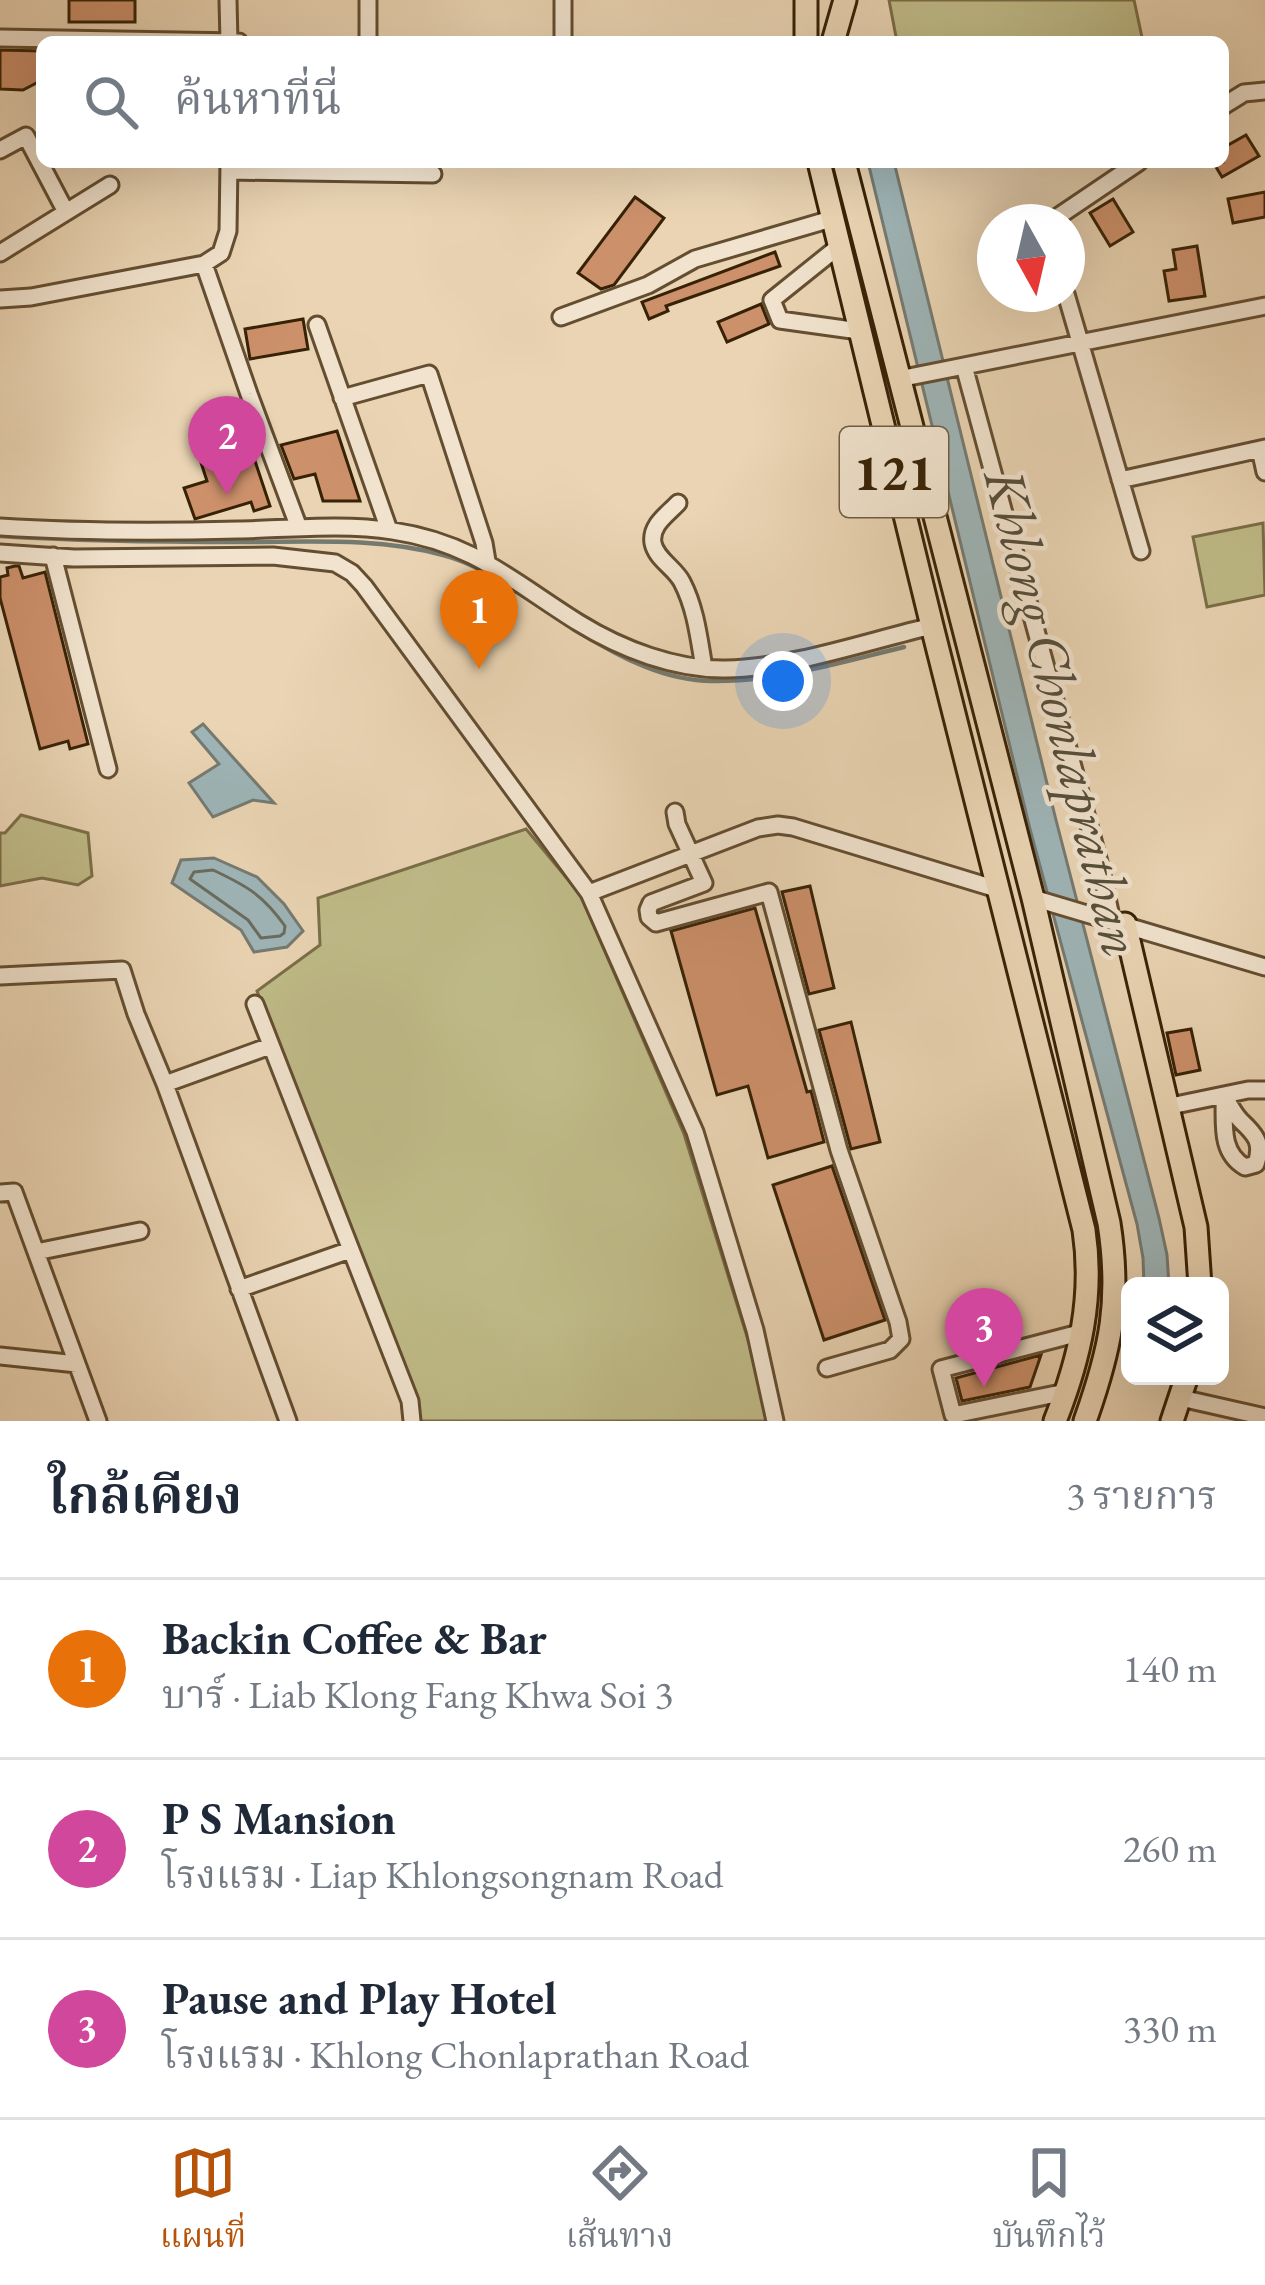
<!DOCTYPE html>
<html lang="th">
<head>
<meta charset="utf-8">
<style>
	:root { --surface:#fff; --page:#f6f6f7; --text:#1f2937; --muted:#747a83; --line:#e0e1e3; --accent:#b45309 }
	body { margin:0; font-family:"EB Garamond","Noto Serif Thai",serif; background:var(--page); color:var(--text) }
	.controls { position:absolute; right:36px; bottom:36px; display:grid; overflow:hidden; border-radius:18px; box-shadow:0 12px 48px #0002 }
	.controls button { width:108px; height:108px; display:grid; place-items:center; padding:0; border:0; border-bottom:3px solid var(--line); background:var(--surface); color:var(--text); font:60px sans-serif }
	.compass { position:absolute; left:977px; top:204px; width:108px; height:108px; border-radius:50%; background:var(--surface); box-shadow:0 12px 48px #0002; rotate:172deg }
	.you { position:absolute; left:783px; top:681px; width:42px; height:42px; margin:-30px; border:9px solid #fff; border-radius:50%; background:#1a73e8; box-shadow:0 0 0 18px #1a73e833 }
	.badge { display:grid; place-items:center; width:78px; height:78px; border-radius:50%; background:var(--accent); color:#fff; font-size:39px; font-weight:700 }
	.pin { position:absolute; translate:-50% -99px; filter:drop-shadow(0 3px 6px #0008) }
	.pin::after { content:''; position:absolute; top:63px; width:42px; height:36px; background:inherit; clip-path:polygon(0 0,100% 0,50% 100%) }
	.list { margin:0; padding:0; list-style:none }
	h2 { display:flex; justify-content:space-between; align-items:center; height:156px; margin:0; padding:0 48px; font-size:51px }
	h2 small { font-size:39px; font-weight:400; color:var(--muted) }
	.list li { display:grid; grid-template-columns:78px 1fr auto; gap:36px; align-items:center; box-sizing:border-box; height:180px; padding:0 48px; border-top:3px solid var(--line) }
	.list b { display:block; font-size:45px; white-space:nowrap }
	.list p { margin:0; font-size:39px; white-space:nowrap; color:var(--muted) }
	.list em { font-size:39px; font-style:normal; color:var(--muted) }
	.icon { flex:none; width:66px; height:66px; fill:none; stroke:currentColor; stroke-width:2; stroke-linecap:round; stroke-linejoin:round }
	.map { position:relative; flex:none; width:1265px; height:1421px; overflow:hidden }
	.search { position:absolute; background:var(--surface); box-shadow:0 12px 48px #0002; left:36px; right:36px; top:36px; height:132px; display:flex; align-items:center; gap:30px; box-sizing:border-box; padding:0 42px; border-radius:18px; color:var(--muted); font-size:45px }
	.sheet { height:696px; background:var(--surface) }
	nav { display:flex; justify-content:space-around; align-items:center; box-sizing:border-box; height:168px; border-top:3px solid var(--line); background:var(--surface); font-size:33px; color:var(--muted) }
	nav a { display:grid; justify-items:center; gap:6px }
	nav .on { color:var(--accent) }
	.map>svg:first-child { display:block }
	.green { fill:#bfbb88; stroke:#7b6e47; stroke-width:3 }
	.water { fill:#9eb5b8; stroke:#757a71; stroke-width:3 }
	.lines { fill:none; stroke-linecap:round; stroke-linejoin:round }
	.shore { stroke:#6a6c5f; stroke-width:3 }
	.stream { stroke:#757a71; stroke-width:4.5 }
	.building { fill:#cc906b; stroke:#372206; stroke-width:3 }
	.minor-casing { stroke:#644e31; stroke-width:21 }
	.major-casing { stroke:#372206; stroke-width:27 }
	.minor { stroke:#f1e3ce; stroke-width:15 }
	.major { stroke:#ead4b3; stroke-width:21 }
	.labels { text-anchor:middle; stroke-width:9; stroke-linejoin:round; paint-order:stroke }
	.shield { fill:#f1e3ce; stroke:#6f5c42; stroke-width:3 }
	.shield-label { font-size:51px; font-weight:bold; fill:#372206 }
	.water-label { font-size:57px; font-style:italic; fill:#564e3b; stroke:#f1e3ce }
</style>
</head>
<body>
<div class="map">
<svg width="1265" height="1421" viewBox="0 0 1265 1421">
	<rect width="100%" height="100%" fill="#ead4b3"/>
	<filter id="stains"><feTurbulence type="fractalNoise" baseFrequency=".00167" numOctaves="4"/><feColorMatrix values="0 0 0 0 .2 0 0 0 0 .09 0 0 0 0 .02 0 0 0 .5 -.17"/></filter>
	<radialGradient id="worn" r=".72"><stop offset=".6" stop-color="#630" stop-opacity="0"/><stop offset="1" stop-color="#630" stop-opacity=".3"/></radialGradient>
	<!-- green -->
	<path class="green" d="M889 0H1134L1143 42H897Z
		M1263 523 1265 595 1207 607 1193 537Z
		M21 815 88 833 92 876 78 885 42 878 0 886V833H5Z
		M526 829 580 894 684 1134 749 1343 767 1421H416L413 1386 257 991 320 945 318 898Z"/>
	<!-- water -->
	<path class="water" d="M868 162H894L1056 820 1159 1218 1167 1255 1169 1286H1144L1143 1258 1137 1224 1030 829Z
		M203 724 274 803 253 800 213 817 189 783 219 764 192 732Z
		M214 858 257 877 284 904 303 931 287 947 254 952 241 930 172 883 181 860Z"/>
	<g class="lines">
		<!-- shore -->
		<path class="shore" d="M213 870C247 886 263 895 285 926L284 933 280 936 261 938 248 920 190 879 194 872Z"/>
		<!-- stream -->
		<path class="stream" d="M0 536C80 541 161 542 240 542 308 542 377 537 443 555 482 565 514 591 548 612
			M583 634C621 658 666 681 712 681 777 682 842 662 904 647"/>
	</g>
	<!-- building -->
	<path class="building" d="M69 0H135V22H69Z
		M0 50 42 51V80L23 90 0 89Z
		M1246 135 1259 156 1222 177 1213 162H1223V148Z
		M1265 192V217L1233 223 1228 199Z
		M635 197 664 218 614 285 601 289 578 273Z
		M1113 199 1133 232 1110 246 1090 213Z
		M1197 246 1205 296 1169 301 1164 271 1176 269 1173 250Z
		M775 252 780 266 666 306 668 311 649 319 642 302Z
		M761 304 769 324 727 342 718 322Z
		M303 319 308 349 250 359 245 329Z
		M243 425 270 506 254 511 251 502 195 519 184 488 207 481 194 441Z
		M337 431 360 501H323L315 474 294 479 281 445Z
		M15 566H19L23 578 45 572 88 744 70 749 68 741 40 749 0 598V577L8 575 7 568Z
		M810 886 834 988 809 994 782 892Z
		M755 908 807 1092 811 1091 824 1142 768 1158 748 1086 717 1095 671 931Z
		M851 1022 880 1142 851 1149 819 1030Z
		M1191 1029 1200 1070 1176 1075 1167 1033Z
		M832 1166 885 1320 824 1340 773 1185Z
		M1041 1355 1030 1387 962 1401 956 1378Z"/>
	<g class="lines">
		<defs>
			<path id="minor" d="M228 0 229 42
				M368 0V42
				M563 0V42
				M0 38 239 42
				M1223 106 1244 93 1265 91
				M0 150 26 136 66 212
				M229 171 433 174
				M1050 222 1139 162
				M838 247 772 300 780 320 859 331
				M0 253 110 185
				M204 264 249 394 299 528
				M1066 294 1141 551
				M0 299 31 297 204 264 221 253 228 231 229 162
				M561 317 648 285 695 259 831 219
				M317 325 389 530
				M964 366 1100 866 1112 921
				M899 379 1265 306
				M342 398 429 374 484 543 487 561
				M1260 449 1265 472
				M1120 480 1265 448
				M678 503C668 514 650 525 653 543 656 559 675 568 682 582 696 609 699 639 704 668
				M0 527C79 532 158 532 238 530 287 529 344 523 393 531 474 543 513 582 579 623 621 649 676 670 726 669 791 668 868 641 932 626
				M0 553 74 558 273 556 335 563 352 573 364 586 589 893 695 1132 755 1330 775 1421
				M53 556 108 769
				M675 812 677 824 704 883 651 903 648 910 649 917 656 923 769 892 839 1150 898 1322 901 1339 890 1350 827 1368
				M589 893 758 828 778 825 793 827 1000 890
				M1033 898 1265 967
				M0 976 122 970 136 1014 165 1084 288 1421
				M255 1004 410 1401 412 1421
				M165 1084 270 1046
				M1224 1095C1229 1104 1234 1114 1241 1121 1256 1135 1263 1143 1256 1164L1245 1167C1219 1152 1225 1122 1224 1095Z
				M1166 1107 1248 1090H1265
				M0 1193 14 1192 98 1421
				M36 1252 140 1231
				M239 1289 350 1250
				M0 1356 77 1364
				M1066 1392 953 1415 941 1369 1083 1332
				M1181 1398 1265 1417"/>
			<path id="major" d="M806 42V0
				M833 42 845 0
				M819 162 932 626 1084 1230C1094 1297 1080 1358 1055 1421
				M844 162 1033 898 1109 1223C1121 1300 1111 1348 1085 1421
				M1125 924 1196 1227 1200 1286
				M1172 1421 1187 1376"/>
		</defs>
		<!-- minor casing -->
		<use href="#minor" class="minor-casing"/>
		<!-- major casing -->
		<use href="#major" class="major-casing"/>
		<!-- minor -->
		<use href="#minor" class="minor"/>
		<!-- major -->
		<use href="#major" class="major"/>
	</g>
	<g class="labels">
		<!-- shield labels -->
		<rect class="shield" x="840" y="427" width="108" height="90" rx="9"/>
		<g class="shield-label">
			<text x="894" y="490">121</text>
		</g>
		<!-- water labels -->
		<g class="water-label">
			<text transform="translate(1064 712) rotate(76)" y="20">Khlong Chonlaprathan</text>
		</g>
	</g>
	<rect width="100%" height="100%" filter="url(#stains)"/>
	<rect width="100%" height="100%" fill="url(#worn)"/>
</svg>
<div class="controls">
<button><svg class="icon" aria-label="layers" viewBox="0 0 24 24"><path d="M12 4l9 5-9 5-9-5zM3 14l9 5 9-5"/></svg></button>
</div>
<svg class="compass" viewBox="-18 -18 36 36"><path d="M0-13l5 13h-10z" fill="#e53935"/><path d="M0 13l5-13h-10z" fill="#747a83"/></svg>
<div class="you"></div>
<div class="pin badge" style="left:479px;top:669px;background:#e8710a">1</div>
<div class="pin badge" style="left:227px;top:495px;background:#d1479c">2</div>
<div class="pin badge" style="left:984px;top:1387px;background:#d1479c">3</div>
<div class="search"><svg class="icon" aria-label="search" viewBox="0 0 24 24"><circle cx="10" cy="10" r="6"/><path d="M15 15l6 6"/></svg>ค้นหาที่นี่</div>
</div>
<section class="sheet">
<h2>ใกล้เคียง<small>3 รายการ</small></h2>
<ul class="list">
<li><span class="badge" style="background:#e8710a">1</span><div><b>Backin Coffee &amp; Bar</b><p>บาร์ · Liab Klong Fang Khwa Soi 3</p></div><em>140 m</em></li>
<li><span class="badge" style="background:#d1479c">2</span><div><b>P S Mansion</b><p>โรงแรม · Liap Khlongsongnam Road</p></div><em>260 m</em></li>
<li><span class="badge" style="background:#d1479c">3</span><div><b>Pause and Play Hotel</b><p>โรงแรม · Khlong Chonlaprathan Road</p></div><em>330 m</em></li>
</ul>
</section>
<nav>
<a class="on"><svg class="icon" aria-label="map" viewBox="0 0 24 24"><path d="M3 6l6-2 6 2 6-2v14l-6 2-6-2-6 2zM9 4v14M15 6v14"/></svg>แผนที่</a>
<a><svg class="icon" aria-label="directions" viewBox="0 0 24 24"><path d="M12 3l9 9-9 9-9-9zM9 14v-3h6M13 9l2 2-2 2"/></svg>เส้นทาง</a>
<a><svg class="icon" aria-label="saved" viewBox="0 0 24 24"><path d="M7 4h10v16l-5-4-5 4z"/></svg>บันทึกไว้</a>
</nav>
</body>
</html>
